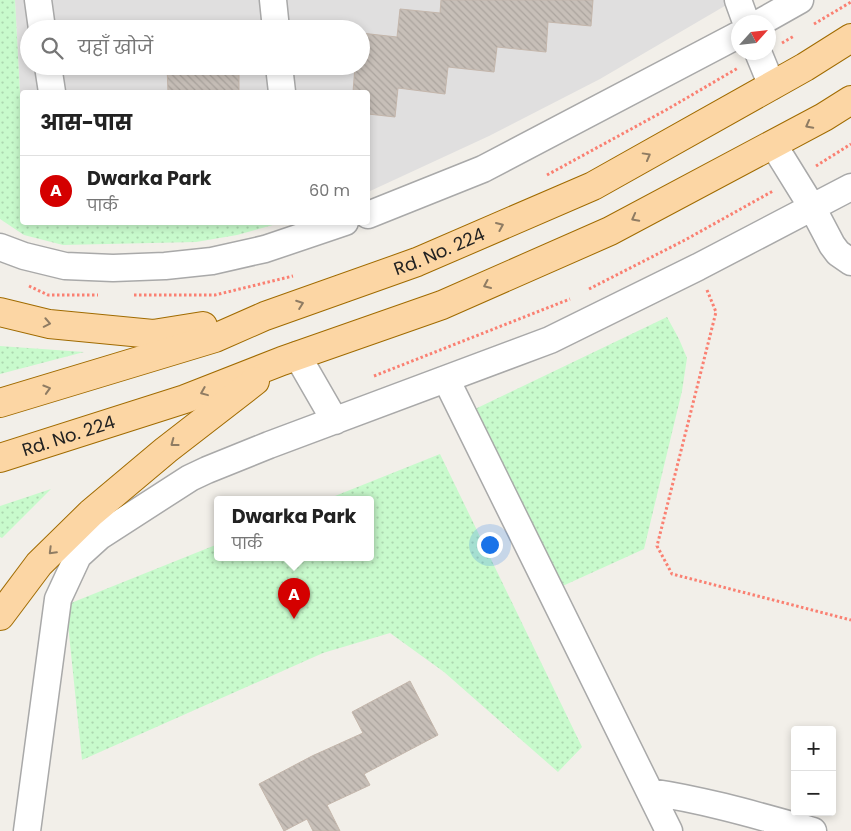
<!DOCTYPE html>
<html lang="hi">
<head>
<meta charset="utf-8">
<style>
	:root { --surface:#fff; --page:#f6f6f6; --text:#222; --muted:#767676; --line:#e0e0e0; --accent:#d40000 }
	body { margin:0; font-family:Poppins,"Noto Sans Devanagari",sans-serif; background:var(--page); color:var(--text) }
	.controls { position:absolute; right:15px; bottom:15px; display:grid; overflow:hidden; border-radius:5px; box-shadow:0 2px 8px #0003 }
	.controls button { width:45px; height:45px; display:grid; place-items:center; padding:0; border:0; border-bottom:1px solid var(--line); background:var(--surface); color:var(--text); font:25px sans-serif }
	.compass { position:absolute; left:731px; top:15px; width:45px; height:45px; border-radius:50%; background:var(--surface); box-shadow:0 2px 8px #0003; rotate:63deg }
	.you { position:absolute; left:489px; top:544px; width:18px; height:18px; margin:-12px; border:4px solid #fff; border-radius:50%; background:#1a73e8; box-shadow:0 0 0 8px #1a73e833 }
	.badge { display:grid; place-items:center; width:32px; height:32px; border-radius:50%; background:var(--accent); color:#fff; font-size:16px; font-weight:700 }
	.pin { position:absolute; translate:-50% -41px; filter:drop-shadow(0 1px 2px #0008) }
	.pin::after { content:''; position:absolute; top:26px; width:18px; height:15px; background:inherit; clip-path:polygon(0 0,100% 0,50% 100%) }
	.popup { position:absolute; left:214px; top:496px; width:160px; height:65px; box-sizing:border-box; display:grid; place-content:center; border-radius:5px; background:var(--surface); filter:drop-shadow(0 1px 4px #0005); font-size:16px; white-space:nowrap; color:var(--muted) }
	.popup b { font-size:19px; color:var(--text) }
	.popup::after { content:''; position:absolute; left:50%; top:100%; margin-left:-10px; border:10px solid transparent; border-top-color:var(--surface) }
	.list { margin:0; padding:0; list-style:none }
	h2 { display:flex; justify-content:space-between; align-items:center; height:65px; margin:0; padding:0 20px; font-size:21px }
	h2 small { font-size:16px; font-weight:400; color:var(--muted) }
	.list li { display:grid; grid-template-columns:32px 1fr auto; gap:15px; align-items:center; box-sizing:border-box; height:70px; padding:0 20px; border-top:1px solid var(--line) }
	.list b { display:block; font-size:19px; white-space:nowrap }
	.list p { margin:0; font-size:16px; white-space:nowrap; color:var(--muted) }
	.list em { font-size:16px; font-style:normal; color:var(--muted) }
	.icon { flex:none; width:28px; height:28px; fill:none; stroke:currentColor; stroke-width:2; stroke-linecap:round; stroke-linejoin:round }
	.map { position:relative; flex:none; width:851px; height:831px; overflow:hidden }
	.search { position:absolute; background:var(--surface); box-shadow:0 2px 8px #0003; left:20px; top:20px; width:350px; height:55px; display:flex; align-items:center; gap:12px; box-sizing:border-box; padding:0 18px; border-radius:28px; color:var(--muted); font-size:19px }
	.panel { position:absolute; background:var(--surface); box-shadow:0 2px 8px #0003; left:20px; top:90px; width:350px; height:135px; border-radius:5px }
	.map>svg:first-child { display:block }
	.residential { fill:#e0dfdf; fill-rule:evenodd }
	.park { fill:url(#park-dots) }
	.building { fill:url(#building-back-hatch); stroke:#c4b6ab }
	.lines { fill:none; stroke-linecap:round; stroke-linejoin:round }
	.minor-casing { stroke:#a9a9a9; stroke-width:29 }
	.major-casing { stroke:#a06b00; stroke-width:30 }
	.path { stroke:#fa8072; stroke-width:3; stroke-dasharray:2.5 2.5; stroke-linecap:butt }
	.minor { stroke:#fff; stroke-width:26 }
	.major { stroke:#fcd6a4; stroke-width:28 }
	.oneway { stroke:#8f7c63 }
	.labels { text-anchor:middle; stroke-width:4; stroke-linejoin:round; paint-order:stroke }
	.street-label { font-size:18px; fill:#222; stroke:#fff }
</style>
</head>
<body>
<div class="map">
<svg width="851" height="831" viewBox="0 0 851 831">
	<defs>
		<pattern id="park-dots" width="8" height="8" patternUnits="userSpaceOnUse" patternTransform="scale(1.25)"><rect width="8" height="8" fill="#c8facc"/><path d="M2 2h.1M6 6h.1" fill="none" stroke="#acd6af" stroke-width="1.8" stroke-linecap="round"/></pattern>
		<pattern id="building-back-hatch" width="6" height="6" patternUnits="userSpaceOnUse" patternTransform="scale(1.25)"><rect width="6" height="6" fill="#c7bfb8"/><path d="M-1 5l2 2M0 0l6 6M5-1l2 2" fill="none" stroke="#aba49e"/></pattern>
	</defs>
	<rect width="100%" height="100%" fill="#f2efe9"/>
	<!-- residential -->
	<path class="residential" d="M15 0H735L600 79 489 136 368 192V92H22V129ZM29 29H361V66H29Z"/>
	<!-- park -->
	<path class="park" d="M0 0H15L22 129V222L280 223 237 235 196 242 63 245 24 235 0 219Z
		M667 317 679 339 687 358 682 391 644 549 556 589 473 410Z
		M0 346 84 352 0 374Z
		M440 454 582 747 558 772 444 672 390 633 323 653 82 760 66 605 218 544V558H370V500H325Z
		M51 489 2 538 0 537V506Z"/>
	<!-- building -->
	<path class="building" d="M441 0H593L591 26 548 22 546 52 497 47 494 72 448 67 445 94 398 88 395 117 368 114V92H353L355 66H361V33L397 37 400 9 440 13Z
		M167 66H239V92H168Z
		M410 681 438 735 364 774 370 785 327 805 340 831H313L307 819 284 831 259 784 312 756 363 733 352 712Z"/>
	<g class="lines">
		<defs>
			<path id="minor" d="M38 0 42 29
				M273 0 276 29
				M738 0 746 22
				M761 22 800 0
				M758 52 772 86
				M48 66 52 92
				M279 66 282 92
				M773 144 812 207 832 245 838 253 851 262
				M368 215 483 169 738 35
				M0 247 24 256 65 266 113 268 165 266 212 261 265 249 345 222
				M297 355 335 421
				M446 379 669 831
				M650 792C705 800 759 816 813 831
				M27 831 58 599 78 556 100 536 190 478 207 470 269 445 550 340 698 267 851 187"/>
			<g id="major">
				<path d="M0 312 49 324 153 334 203 326"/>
				<path id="s1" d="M0 403 215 338 265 316 417 262 593 186 805 67 851 38"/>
				<path id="s2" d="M0 458 185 399 282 361 442 305 610 231 824 117 851 100"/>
				<path d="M0 616 39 564 91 513 166 450 255 381"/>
			</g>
		</defs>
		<!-- minor casing -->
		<use href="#minor" class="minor-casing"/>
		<!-- major casing -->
		<use href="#major" class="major-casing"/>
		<!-- path -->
		<path class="path" d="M814 24 851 2
			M782 43 794 36
			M816 166 851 144
			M547 175 666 110 738 68
			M29 286 48 295H98
			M589 289 685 240 773 191
			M707 290 716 312 657 546 672 574 851 620
			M134 295H215L293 276
			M374 376 570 299"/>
		<!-- minor -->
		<use href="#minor" class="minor"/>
		<!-- major -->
		<use href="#major" class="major"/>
	</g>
	<!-- one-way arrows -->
	<defs><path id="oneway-chevron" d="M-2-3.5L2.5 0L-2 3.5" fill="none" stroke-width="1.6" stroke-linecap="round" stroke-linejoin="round" transform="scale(1.25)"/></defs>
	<g class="oneway">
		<use href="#oneway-chevron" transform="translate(809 125) rotate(152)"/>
		<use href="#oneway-chevron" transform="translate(647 156) rotate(-29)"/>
		<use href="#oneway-chevron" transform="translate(635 218) rotate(152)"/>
		<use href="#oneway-chevron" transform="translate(500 226) rotate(-23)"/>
		<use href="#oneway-chevron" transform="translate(487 285) rotate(156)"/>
		<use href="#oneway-chevron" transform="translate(300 304) rotate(-20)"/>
		<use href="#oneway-chevron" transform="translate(47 323) rotate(11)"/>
		<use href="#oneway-chevron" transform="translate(47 389) rotate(-17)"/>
		<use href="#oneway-chevron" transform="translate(204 392) rotate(158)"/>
		<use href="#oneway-chevron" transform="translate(174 443) rotate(143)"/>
		<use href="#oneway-chevron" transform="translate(52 551) rotate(135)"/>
	</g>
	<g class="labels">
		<!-- street labels -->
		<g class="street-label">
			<text dy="6" stroke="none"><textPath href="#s1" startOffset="465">Rd. No. 224</textPath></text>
			<text dy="6" stroke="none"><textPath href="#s2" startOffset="72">Rd. No. 224</textPath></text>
		</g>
	</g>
</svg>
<div class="controls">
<button>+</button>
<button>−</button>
</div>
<svg class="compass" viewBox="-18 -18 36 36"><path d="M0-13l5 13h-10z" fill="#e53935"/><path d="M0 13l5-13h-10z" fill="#767676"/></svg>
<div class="you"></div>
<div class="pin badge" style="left:294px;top:619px">A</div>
<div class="popup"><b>Dwarka Park</b>पार्क</div>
<div class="search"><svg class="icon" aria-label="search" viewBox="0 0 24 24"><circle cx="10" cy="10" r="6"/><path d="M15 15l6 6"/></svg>यहाँ खोजें</div>
<section class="panel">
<h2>आस-पास<small></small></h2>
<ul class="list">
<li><span class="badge">A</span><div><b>Dwarka Park</b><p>पार्क</p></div><em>60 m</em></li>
</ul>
</section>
</div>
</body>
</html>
